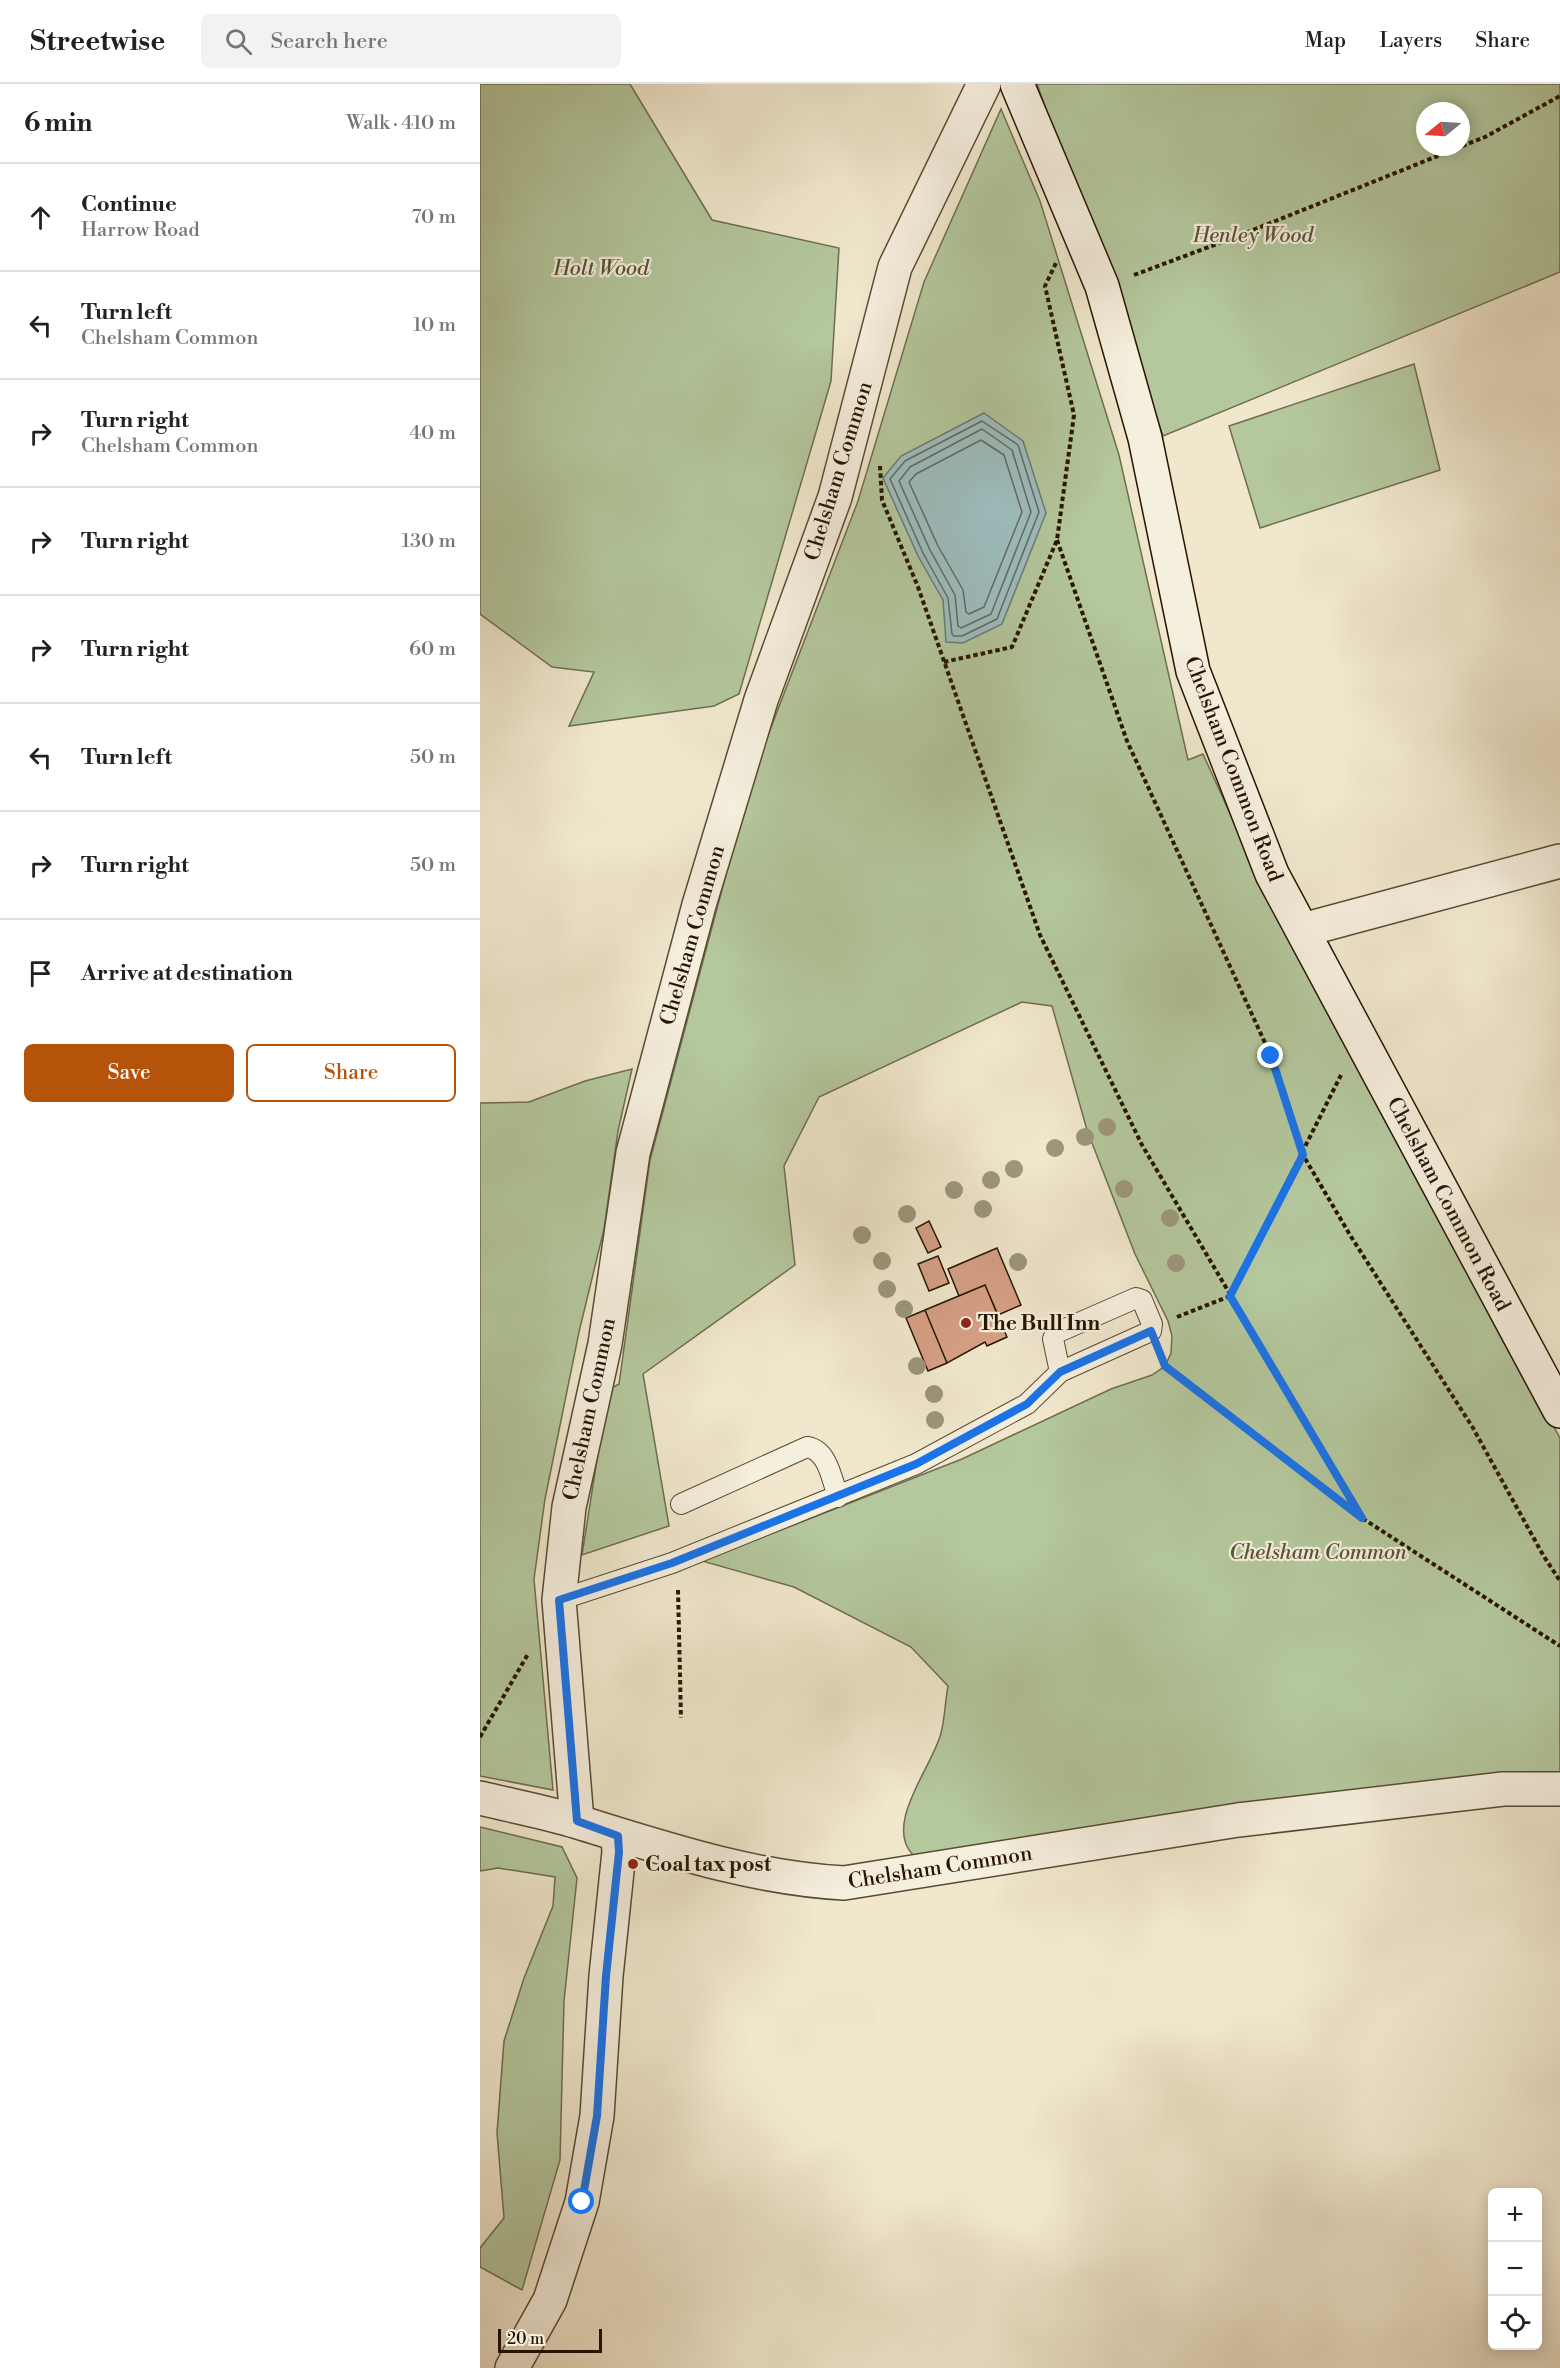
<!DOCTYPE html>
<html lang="en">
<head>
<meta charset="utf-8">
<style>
	:root { --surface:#fff; --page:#f2f2f2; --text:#202124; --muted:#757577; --line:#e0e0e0; --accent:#b45309 }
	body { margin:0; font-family:"Libre Bodoni",serif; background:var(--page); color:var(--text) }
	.controls { position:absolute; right:18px; bottom:18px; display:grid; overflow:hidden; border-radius:9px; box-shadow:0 3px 15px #0003 }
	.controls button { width:54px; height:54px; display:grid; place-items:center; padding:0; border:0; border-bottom:2px solid var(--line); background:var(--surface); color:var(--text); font:30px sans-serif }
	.compass { position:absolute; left:936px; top:18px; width:54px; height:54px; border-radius:50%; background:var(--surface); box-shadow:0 3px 15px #0003; rotate:252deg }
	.scale { position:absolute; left:18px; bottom:15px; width:104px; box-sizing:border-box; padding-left:6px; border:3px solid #271501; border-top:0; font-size:16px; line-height:21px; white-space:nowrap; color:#271501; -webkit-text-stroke:4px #f5efde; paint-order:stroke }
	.stop { position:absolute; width:18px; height:18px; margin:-14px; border:4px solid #1a73e8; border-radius:50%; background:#fff }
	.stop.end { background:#1a73e8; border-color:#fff; box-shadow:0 2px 6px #0008 }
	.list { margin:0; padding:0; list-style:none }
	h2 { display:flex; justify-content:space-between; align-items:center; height:78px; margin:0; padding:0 24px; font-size:26px }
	h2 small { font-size:20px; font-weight:400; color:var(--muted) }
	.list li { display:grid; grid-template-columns:39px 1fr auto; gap:18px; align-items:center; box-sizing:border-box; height:108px; padding:0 24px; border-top:2px solid var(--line) }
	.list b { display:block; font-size:22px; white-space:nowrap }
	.list p { margin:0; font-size:20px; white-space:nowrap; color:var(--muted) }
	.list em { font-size:20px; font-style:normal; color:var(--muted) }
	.actions { display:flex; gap:12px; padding:18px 24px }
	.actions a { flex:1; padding:14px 0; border:2px solid var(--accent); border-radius:9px; text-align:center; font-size:21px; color:var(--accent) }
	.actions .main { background:var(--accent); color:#fff }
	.icon { flex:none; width:33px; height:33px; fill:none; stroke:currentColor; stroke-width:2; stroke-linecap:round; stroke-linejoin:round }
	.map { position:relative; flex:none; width:1080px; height:2284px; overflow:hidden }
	header { display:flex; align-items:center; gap:36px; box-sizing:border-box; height:84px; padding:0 30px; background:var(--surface); border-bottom:2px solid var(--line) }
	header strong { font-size:28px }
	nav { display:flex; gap:33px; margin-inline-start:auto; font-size:21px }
	.search { width:420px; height:54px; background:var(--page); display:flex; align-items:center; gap:15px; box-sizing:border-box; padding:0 21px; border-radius:9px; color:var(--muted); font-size:22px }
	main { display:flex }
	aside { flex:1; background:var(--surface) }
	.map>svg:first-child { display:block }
	.green { fill:#b4c79d; stroke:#6e6e4f; stroke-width:1.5; fill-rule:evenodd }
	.water { fill:#9dbec0; stroke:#6e7a74; stroke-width:1.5 }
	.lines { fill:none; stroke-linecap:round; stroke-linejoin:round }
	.shore { stroke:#626a60; stroke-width:1.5 }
	.building { fill:#d59f84; stroke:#271501; stroke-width:1.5 }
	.lane-casing { stroke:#594a34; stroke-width:22 }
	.street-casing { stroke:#594a34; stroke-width:36 }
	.secondary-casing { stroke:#271501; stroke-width:36 }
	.path { stroke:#271501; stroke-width:4; stroke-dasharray:4.5 3; stroke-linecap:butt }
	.lane { stroke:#f5efde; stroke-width:20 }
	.street { stroke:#f5efde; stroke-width:33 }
	.secondary { stroke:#f5efde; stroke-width:33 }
	.tree { fill:#9c967b }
	.route { stroke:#1a73e8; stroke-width:8 }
	.poi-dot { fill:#8f2418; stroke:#f5efde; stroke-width:2 }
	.labels { text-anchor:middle; stroke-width:4.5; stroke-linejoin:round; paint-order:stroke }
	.park-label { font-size:21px; font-style:italic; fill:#585338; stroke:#f5efde }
	.street-label { font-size:21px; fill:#271501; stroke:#f5efde }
	.poi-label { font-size:21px; font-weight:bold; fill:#271501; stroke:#f5efde; text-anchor:start }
</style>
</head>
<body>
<header>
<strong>Streetwise</strong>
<div class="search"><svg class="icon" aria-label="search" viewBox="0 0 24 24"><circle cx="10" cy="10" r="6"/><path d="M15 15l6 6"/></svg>Search here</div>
<nav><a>Map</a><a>Layers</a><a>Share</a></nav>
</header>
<main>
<aside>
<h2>6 min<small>Walk · 410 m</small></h2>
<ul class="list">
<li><svg class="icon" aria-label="ahead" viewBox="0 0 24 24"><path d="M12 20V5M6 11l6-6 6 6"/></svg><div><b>Continue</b><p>Harrow Road</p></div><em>70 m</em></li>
<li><svg class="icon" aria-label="left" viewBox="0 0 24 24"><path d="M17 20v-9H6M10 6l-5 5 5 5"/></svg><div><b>Turn left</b><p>Chelsham Common</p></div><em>10 m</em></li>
<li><svg class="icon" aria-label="right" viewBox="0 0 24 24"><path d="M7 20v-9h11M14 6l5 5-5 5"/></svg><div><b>Turn right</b><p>Chelsham Common</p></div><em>40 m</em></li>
<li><svg class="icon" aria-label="right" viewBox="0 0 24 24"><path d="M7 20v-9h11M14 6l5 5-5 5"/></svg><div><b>Turn right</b></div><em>130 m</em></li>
<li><svg class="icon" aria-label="right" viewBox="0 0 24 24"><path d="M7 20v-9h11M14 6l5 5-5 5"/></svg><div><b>Turn right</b></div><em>60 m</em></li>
<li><svg class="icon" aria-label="left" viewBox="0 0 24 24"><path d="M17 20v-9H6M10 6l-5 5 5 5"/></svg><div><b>Turn left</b></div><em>50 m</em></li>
<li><svg class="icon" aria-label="right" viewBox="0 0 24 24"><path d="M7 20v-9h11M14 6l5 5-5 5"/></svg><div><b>Turn right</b></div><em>50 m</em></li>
<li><svg class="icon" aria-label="arrive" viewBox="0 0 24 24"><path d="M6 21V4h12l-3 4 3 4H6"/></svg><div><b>Arrive at destination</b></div></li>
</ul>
<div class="actions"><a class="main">Save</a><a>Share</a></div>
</aside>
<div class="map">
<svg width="1080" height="2284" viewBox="0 0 1080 2284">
	<rect width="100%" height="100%" fill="#f0e7cd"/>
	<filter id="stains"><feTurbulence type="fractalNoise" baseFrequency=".00333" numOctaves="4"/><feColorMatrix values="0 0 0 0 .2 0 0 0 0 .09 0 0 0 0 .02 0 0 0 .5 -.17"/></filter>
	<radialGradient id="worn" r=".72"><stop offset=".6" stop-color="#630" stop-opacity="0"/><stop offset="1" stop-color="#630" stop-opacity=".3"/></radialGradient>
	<!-- green -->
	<path class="green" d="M0 0H150L232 136 359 164 351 297 259 610 234 622 89 642 114 588 72 583 0 530Z
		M557 0H1080V188L683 352ZM945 27H981V63H945Z
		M521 25 560 117 639 371 708 676 723 670 786 809 870 970 1080 1354V1693L464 1772 433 1771C403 1740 453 1682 461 1649 465 1634 465 1618 468 1602L431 1563 314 1503 222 1477 482 1375 631 1305 672 1291 685 1282 691 1269 692 1252 688 1237 655 1170 607 1046 572 922 542 918 339 1013 304 1082 315 1181 163 1290 189 1442 102 1471 128 1306 139 1300 170 1076 272 693 378 417 444 198Z
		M934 280 960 386 780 444 749 342Z
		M152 985 138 1047 124 1145 99 1248 65 1415 54 1495 73 1706 0 1692V1019L49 1018 105 997Z
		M0 1743 82 1763 97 1794 84 1917 80 2076 42 2206 0 2183V2164L24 2134 17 2049 24 1957 44 1894 73 1822 75 1793 18 1784 0 1787Z"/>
	<!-- water -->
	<path class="water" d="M504 329 543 357 566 429 522 540 483 559 466 558 463 516 438 472 403 394 421 372Z"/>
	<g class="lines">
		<!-- shore -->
		<path class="shore" d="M502 337 538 361 559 428 517 535 482 552H474L472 550 468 514 443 469 410 395 425 377Z
			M502 345 532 366 551 428 511 530 481 544 478 542 475 511 450 466 419 397 430 383Z
			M501 356 524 371 542 428 504 523 489 530 486 528 483 506 458 462 429 398 436 390Z"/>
	</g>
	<!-- building -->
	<path class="building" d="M449 1137 461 1163 448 1169 436 1144Z
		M517 1164 541 1221 518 1231 505 1201 479 1212 468 1185Z
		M458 1172 469 1199 449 1207 438 1180Z
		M505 1201 527 1253 507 1262 505 1258 467 1279 445 1226Z
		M445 1226 467 1279 448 1287 426 1234Z"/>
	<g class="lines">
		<defs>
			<path id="lane" d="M201 1420 327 1363C348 1366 352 1396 358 1413
				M79 1516 192 1479 436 1380 547 1320 580 1288 671 1247 672 1240 662 1216 656 1214 576 1249 573 1255 580 1288"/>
			<path id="street" d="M823 846 1080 777
				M0 1714C33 1722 66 1728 98 1738 186 1765 272 1794 364 1799L758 1736 1023 1705H1080
				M97 1737 79 1516 89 1423 125 1260 153 1069 219 821 281 616 355 413 415 183 504 0
				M32 2284 70 2216 102 2118 117 2032 126 1892 139 1768 138 1752"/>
			<path id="secondary" d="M537 0 622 202 665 354 713 587 792 790 1080 1327"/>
		</defs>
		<!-- lane casing -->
		<use href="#lane" class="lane-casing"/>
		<!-- street casing -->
		<use href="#street" class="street-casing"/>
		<!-- secondary casing -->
		<use href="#secondary" class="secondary-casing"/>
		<!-- path -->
		<path class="path" d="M654 191 753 154 1005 53 1080 12
			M400 382 402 416 438 503 560 851 662 1061 882 1434
			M577 456 647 657 791 972 823 1071 870 1151 993 1344 1063 1471 1080 1497
			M464 578 532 563 577 456 594 331 565 202 576 179
			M697 1233 750 1212 861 991
			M680 1270 685 1282 882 1434 1080 1562
			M198 1506 201 1634
			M0 1653 48 1570"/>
		<!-- lane -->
		<use href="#lane" class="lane"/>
		<!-- street -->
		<use href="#street" class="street"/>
		<!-- secondary -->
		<use href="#secondary" class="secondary"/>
	</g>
	<!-- trees -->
	<g class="tree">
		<circle cx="627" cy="1043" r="9"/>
		<circle cx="605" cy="1053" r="9"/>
		<circle cx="575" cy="1064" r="9"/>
		<circle cx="534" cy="1085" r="9"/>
		<circle cx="511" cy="1096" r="9"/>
		<circle cx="644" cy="1105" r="9"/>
		<circle cx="474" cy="1106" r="9"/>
		<circle cx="503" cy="1125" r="9"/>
		<circle cx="427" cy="1130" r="9"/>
		<circle cx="690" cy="1134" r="9"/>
		<circle cx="382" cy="1151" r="9"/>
		<circle cx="402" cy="1177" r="9"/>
		<circle cx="538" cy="1178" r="9"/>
		<circle cx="696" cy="1179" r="9"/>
		<circle cx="407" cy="1205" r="9"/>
		<circle cx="424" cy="1225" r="9"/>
		<circle cx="437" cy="1282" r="9"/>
		<circle cx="454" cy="1310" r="9"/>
		<circle cx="455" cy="1336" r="9"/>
	</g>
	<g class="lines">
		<!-- route -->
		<path class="route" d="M102 2118 117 2032 126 1892 139 1768 138 1752 97 1737 79 1516 192 1479 436 1380 547 1320 580 1288 671 1247 685 1282 882 1434 750 1212 823 1071 791 972"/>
	</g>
	<!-- markers -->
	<g class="poi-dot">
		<circle cx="486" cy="1239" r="6"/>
		<circle cx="153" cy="1780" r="6"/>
	</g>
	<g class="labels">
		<!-- park labels -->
		<g class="park-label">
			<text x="773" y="158">Henley Wood</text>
			<text x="121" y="191">Holt Wood</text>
			<text x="838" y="1475">Chelsham Common</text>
		</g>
		<!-- street labels -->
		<g class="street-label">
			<text transform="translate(358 387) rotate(-73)" y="7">Chelsham Common</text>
			<text transform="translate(754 685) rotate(69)" y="7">Chelsham Common Road</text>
			<text transform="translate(212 851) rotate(-74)" y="7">Chelsham Common</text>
			<text transform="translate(969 1120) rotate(62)" y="7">Chelsham Common Road</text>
			<text transform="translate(109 1325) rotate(-78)" y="7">Chelsham Common</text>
			<text transform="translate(460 1783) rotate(-9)" y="7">Chelsham Common</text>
		</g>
		<!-- poi labels -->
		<g class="poi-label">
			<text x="498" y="1246">The Bull Inn</text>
			<text x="165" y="1787">Coal tax post</text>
		</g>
	</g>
	<rect width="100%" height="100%" filter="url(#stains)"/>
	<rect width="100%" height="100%" fill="url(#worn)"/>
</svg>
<div class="controls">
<button>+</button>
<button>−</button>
<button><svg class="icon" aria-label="locate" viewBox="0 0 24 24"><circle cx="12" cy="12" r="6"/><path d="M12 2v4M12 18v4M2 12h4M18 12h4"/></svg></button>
</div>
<svg class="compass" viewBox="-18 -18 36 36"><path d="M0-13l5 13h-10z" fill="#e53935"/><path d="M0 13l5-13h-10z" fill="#757577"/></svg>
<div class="scale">20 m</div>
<div class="stop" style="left:102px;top:2118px"></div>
<div class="stop end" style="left:791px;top:972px"></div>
</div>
</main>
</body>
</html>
